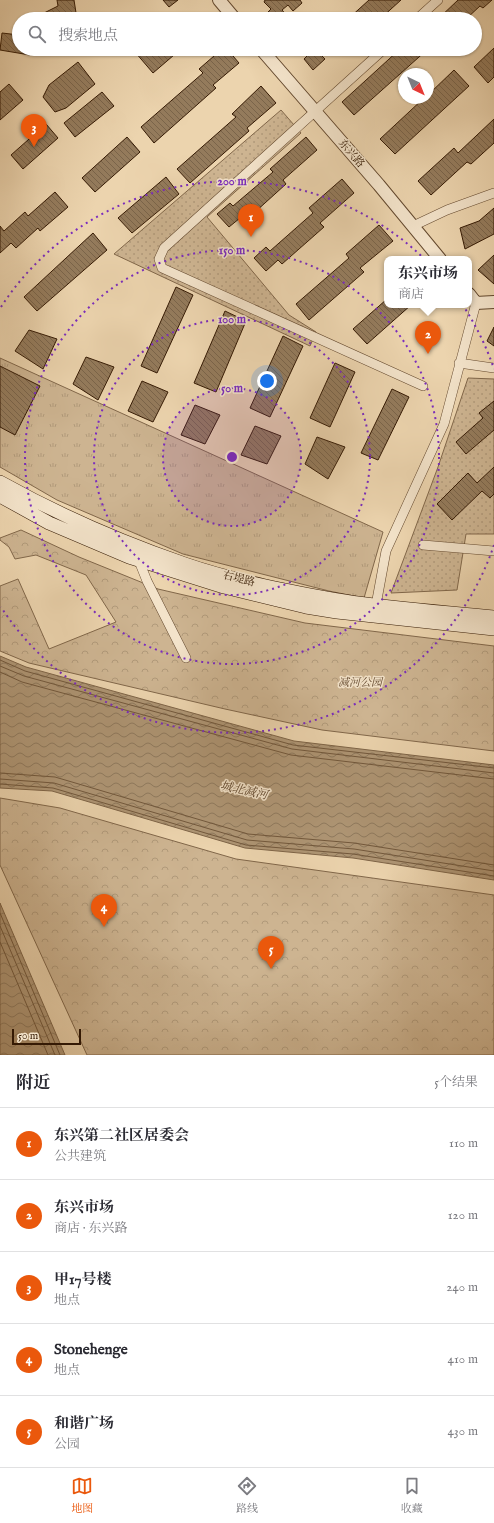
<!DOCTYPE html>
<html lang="zh">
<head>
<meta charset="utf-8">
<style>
	:root { --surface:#fff; --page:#f2f2f3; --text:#2b2b33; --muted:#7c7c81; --line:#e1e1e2; --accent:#ea580c }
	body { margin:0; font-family:"IM FELL English","Noto Serif SC",serif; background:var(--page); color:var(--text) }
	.compass { position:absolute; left:398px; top:68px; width:36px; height:36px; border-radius:50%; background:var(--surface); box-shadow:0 1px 3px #0004; rotate:137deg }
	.scale { position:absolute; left:12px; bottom:10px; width:69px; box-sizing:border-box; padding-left:4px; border:2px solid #351a04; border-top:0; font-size:11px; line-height:14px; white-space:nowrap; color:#351a04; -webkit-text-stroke:3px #f3e3ca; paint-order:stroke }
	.you { position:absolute; left:267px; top:381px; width:14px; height:14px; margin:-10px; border:3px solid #fff; border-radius:50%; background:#1a73e8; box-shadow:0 0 0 6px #1a73e833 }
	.badge { display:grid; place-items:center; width:26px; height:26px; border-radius:50%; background:var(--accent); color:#fff; font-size:13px; font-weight:700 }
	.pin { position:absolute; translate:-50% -33px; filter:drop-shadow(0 1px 2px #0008) }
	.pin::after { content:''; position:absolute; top:21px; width:14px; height:12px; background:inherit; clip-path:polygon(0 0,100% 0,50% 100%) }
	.popup { position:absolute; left:384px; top:256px; width:88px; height:52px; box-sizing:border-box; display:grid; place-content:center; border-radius:8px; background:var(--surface); filter:drop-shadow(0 1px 3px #0005); font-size:13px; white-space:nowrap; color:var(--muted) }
	.popup b { font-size:15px; color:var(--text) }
	.popup::after { content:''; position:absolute; left:50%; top:100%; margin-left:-8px; border:8px solid transparent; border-top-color:var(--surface) }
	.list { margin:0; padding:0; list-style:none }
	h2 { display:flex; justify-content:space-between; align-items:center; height:52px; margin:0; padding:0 16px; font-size:17px }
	h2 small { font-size:13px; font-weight:400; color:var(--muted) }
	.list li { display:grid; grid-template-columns:26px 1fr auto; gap:12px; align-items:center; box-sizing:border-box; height:72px; padding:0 16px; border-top:1px solid var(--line) }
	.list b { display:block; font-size:15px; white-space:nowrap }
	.list p { margin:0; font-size:13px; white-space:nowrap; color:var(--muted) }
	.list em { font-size:13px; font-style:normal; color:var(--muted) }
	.icon { flex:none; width:22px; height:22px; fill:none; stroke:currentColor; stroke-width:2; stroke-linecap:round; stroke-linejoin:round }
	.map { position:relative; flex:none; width:494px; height:1055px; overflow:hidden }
	.search { position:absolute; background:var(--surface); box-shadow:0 1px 3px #0004; left:12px; right:12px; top:12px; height:44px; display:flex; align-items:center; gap:10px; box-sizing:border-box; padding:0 14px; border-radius:22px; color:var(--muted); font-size:15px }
	.sheet { height:412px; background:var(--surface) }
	nav { display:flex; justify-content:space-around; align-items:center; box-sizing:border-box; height:56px; border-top:1px solid var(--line); background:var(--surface); font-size:11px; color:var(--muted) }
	nav a { display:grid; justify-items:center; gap:2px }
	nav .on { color:var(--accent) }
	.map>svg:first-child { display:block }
	.grass { fill:url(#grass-tufts); stroke:#81674a }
	.park { fill:url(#park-crowns); stroke:#81674a }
	.garden { fill:url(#garden-dots); stroke:#81674a }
	.water { fill:url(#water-waves); stroke:#7e6447 }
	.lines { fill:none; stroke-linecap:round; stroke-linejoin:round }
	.shore { stroke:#72583c; stroke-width:1 }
	.building { fill:url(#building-back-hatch); stroke:#351a04 }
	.minor-casing { stroke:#63482e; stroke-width:10 }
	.tertiary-casing { stroke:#63482e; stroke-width:14 }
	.secondary-casing { stroke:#351a04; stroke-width:14 }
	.minor { stroke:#f3e3ca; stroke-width:9 }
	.tertiary { stroke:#f3e3ca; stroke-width:12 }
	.secondary { stroke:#f3e3ca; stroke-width:13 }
	.ring { fill:none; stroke:#7b2cbf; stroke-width:2; stroke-dasharray:2 4 }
	.labels { text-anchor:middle; stroke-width:3; stroke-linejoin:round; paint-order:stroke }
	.street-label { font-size:11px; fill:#351a04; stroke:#f3e3ca }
	.park-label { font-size:11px; font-style:italic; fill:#63482e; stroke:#f3e3ca }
	.water-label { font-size:12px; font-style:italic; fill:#5f452b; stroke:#f3e3ca }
	.centre { fill:#7b2cbf; stroke:#f3e3ca; stroke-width:2 }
	.ring-label { font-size:12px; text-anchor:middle; font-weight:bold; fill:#7b2cbf; stroke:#f3e3ca; stroke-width:3; stroke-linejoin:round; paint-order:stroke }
</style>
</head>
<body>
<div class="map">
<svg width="494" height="1055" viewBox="0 0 494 1055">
	<defs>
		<pattern id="grass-tufts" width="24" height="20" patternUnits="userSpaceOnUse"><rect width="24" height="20" fill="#cdb491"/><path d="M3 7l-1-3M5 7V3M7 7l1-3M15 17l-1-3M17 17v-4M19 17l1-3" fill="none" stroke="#b19a7b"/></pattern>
		<pattern id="park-crowns" width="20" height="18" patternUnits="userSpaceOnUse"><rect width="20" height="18" fill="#cdb491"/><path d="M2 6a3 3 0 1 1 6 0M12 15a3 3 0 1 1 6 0" fill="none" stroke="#b19a7b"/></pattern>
		<pattern id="garden-dots" width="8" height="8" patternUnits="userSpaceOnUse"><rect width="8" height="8" fill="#cdb491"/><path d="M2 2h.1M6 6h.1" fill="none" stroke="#b19a7b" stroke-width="1.8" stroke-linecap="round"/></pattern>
		<pattern id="water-waves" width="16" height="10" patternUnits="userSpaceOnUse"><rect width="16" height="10" fill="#ae9574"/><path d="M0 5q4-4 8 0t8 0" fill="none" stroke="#8e795d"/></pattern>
		<pattern id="building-back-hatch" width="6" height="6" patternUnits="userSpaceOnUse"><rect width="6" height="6" fill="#947b5c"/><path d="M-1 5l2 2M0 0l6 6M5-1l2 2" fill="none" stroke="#7a644a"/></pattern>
	</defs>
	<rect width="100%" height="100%" fill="#ecd4ae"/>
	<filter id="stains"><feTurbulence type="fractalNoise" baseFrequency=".005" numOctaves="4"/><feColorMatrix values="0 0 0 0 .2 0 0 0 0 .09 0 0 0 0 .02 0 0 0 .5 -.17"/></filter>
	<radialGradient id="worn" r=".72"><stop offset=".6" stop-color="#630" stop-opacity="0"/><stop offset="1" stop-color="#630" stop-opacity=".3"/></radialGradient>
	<!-- grass -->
	<path class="grass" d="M0 358 383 532 364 598 329 591 183 554 57 500 0 467Z"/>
	<!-- park -->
	<path class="park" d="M21 530 79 557 158 589 305 623 494 646V751L322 730 225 709 29 663 0 651V586L18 579 49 649 116 622 86 575 36 555 15 559 9 547 0 540V538Z
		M0 798 60 808 236 859 494 895V1055H87L0 865Z"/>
	<!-- garden -->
	<path class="garden" d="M281 110 301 133 207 217 289 315 316 332 310 346 114 254Z
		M468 378 494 379V534H466L457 590 391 593 438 467Z"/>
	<!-- water -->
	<path class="water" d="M0 656 26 667 294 741 494 765V880L353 858 245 848 52 791 0 788Z
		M0 903 65 1055H0Z"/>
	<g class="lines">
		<!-- shore -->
		<path class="shore" d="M0 660 25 671 293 745 494 768
			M0 666 24 676 292 749 494 773
			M0 672 22 682 291 755 494 779
			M0 773 55 777 248 834 354 843 494 865
			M0 779 54 783 247 840 354 849 494 871
			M0 784 53 788 246 845 353 854 494 876
			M0 913 60 1055
			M0 926 55 1055
			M0 942 48 1055"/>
	</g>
	<!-- building -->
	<path class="building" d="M57 0H74L77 19H35L36 17 58 6Z
		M163 0H178L169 7Z
		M265 0H300L302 3 293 11 288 5 282 10 288 17 286 19H273L267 13 271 9 264 2Z
		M369 0H401L380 19H348Z
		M458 0H492L483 8 480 6 466 19H438Z
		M2 33 19 35V49H31L30 55 0 50Z
		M494 48V77L488 83 474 67Z
		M139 49H181L153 73 135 52Z
		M222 49H227L239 63 213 85 216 88 154 143 141 127 203 73 199 69Z
		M306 49H326L320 54 325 59 313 70 304 59 310 53Z
		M400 49H428L354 115 342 102Z
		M78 62 95 84 66 108 55 112 43 97 49 85Z
		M454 70 469 86 395 154 380 139 424 98H428V95Z
		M9 84 23 100 0 120V92Z
		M261 86 276 103 247 128 249 131 190 183 177 169 236 117 232 114Z
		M102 92 114 106 75 137 64 123Z
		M494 119V143L471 164 467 162 431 195 418 181 454 148 458 153Z
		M46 124 58 138 23 169 11 155Z
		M127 137 140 152 95 192 82 178Z
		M306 137 317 150 283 180 286 184 244 222 240 218 229 227 217 214 230 203 233 206 273 172 270 169Z
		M166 177 179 194 132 233 118 218Z
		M342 179 354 193 320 223 324 227 282 264 278 260 266 271 254 258 266 247 270 251 313 213 309 208Z
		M55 192 68 207 40 231 38 228 16 248 11 243 0 253V226L4 231 25 212 28 216Z
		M494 208V234L465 249 460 228 479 221Z
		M379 225 393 241 360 268 364 272 309 320 296 304 349 258 346 254Z
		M93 233 107 250 37 311 24 297Z
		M494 255V284L478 270Z
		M176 287 193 295 157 373 141 366Z
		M387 299V305H411L367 344 353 329Z
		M225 311 246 321 216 392 194 383Z
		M494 327V346L487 341Z
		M29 330 57 339 43 369 15 351Z
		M283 336 303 346 270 417 250 408Z
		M86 357 114 367 98 400 73 384Z
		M335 363 355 372 330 427 310 418Z
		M0 366 40 386 15 435 0 427Z
		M142 381 168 392 153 422 128 411Z
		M392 389 409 397 378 460 361 453Z
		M494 401V430L466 454 456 442 483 418 479 413Z
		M195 405 220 415 205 444 181 435Z
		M255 426 281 436 267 464 241 455Z
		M317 437 345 447 328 479 305 464Z
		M494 467V494L490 498 482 491 452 520 437 504 468 473 477 483Z"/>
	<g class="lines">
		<defs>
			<path id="minor" d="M417 19 438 0
				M384 49 164 248 159 259 162 268 423 386
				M413 226 447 210 494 193
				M459 363 494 368
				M423 545 494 551
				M139 561 147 581 186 658
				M376 605 386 551 444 424 476 303"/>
			<path id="tertiary" d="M219 0 235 19
				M261 49 379 185 440 259
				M469 294 476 303 494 302"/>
			<path id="secondary" d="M0 482C59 515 121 542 185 564 234 581 293 592 344 601 393 609 444 612 494 617
				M0 496 49 523 129 557 224 587 306 607 337 612 494 629"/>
		</defs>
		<!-- minor casing -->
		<use href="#minor" class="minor-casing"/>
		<!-- tertiary casing -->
		<use href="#tertiary" class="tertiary-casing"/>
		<!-- secondary casing -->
		<use href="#secondary" class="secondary-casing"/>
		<!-- minor -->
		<use href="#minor" class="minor"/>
		<!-- tertiary -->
		<use href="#tertiary" class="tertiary"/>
		<!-- secondary -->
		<use href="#secondary" class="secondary"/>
	</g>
	<!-- distance rings -->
	<circle cx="232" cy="457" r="69" fill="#7b2cbf" fill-opacity=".12"/>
	<g class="ring">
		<circle cx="232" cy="457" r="69"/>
		<circle cx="232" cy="457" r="138"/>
		<circle cx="232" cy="457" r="207"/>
		<path d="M494 545A276 276 0 0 1 1 607M1 307A276 276 0 0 1 494 369"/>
	</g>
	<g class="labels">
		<!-- street labels -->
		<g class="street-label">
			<text transform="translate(352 153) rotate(49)" y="4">东兴路</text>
			<text transform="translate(239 578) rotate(14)" y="4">右堤路</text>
		</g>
		<!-- park labels -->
		<g class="park-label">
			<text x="360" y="686">减河公园</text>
		</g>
		<!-- water labels -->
		<g class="water-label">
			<text transform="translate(244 790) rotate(12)" y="4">城北减河</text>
		</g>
	</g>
	<circle cx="232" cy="457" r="6" class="centre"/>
	<g class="ring-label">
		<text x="232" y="185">200 m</text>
		<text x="232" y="254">150 m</text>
		<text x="232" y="323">100 m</text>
		<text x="232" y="392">50 m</text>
	</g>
	<rect width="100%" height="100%" filter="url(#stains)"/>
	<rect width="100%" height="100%" fill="url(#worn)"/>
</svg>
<svg class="compass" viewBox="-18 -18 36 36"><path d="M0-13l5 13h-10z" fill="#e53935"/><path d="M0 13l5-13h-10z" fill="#7c7c81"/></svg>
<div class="scale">50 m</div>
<div class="you"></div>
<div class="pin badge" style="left:251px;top:237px">1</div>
<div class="pin badge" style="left:428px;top:354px">2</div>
<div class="popup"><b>东兴市场</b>商店</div>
<div class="pin badge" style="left:34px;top:147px">3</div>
<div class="pin badge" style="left:104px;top:927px">4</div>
<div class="pin badge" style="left:271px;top:969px">5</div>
<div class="search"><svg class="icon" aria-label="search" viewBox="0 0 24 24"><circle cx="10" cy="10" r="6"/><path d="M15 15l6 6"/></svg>搜索地点</div>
</div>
<section class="sheet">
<h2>附近<small>5个结果</small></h2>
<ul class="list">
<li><span class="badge">1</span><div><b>东兴第二社区居委会</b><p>公共建筑</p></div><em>110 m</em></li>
<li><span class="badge">2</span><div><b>东兴市场</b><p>商店 · 东兴路</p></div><em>120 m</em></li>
<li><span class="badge">3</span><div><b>甲17号楼</b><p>地点</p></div><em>240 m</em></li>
<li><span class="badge">4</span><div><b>Stonehenge</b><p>地点</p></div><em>410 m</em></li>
<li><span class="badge">5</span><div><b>和谐广场</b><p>公园</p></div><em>430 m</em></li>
</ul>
</section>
<nav>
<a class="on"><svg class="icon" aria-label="map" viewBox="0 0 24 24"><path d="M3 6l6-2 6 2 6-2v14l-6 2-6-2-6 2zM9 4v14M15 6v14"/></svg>地图</a>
<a><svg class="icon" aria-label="directions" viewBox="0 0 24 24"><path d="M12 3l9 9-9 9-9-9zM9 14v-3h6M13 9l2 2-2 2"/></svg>路线</a>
<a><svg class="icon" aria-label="saved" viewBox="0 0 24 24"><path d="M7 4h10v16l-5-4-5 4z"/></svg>收藏</a>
</nav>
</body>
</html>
